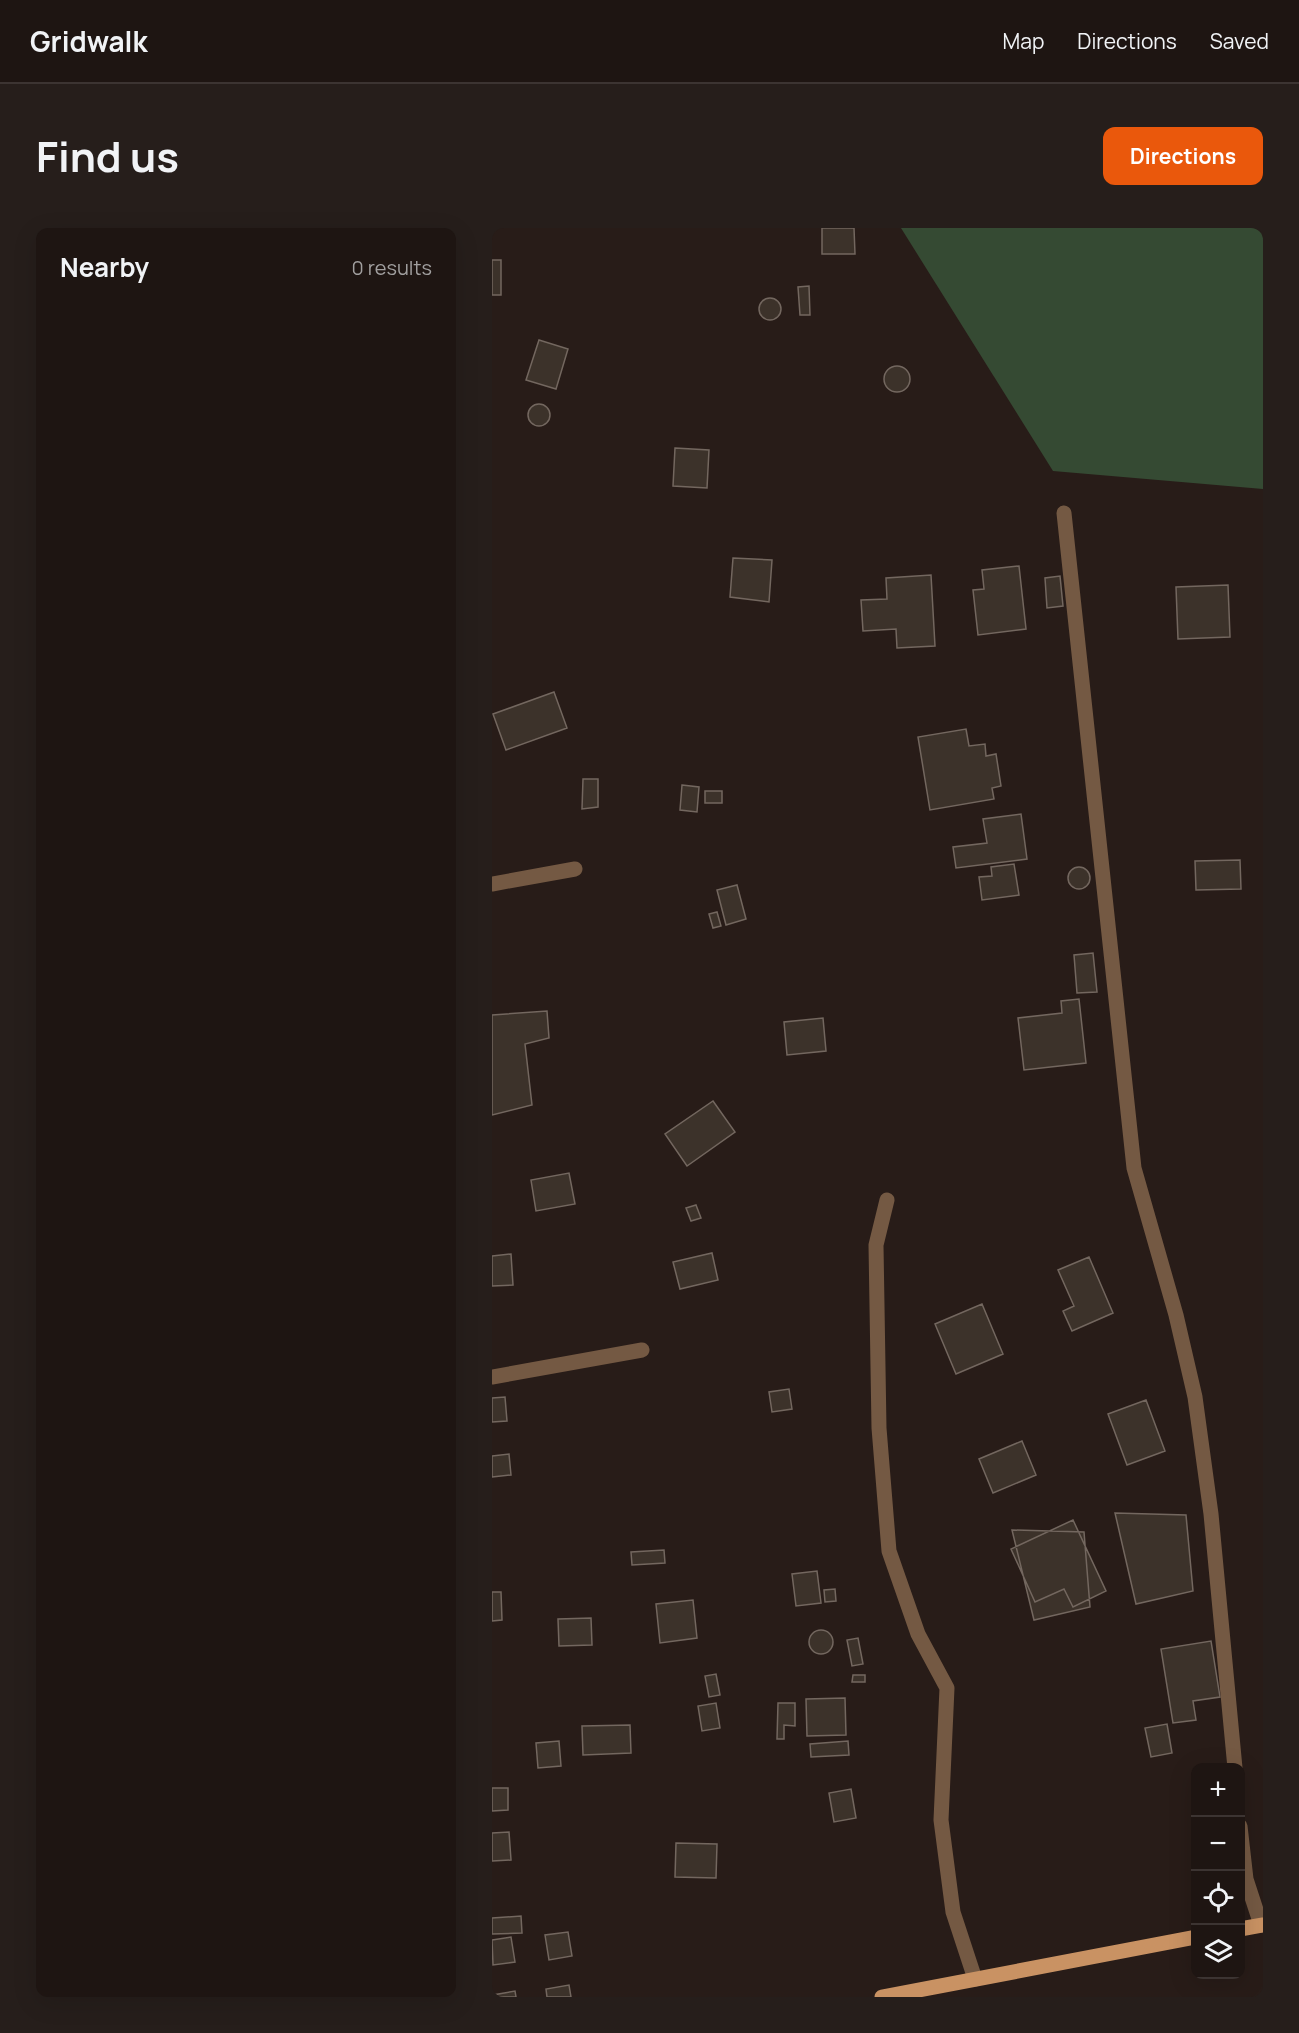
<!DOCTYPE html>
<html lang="en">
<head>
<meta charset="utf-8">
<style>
	:root { --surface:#1e1512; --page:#261e1b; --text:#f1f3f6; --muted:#a19f9f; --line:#3c3432; --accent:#ea580c }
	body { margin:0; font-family:Manrope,sans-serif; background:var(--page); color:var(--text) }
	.controls { position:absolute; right:18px; bottom:18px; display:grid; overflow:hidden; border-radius:12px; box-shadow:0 6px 24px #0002 }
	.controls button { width:54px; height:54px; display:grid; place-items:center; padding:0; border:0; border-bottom:2px solid var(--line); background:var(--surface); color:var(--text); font:30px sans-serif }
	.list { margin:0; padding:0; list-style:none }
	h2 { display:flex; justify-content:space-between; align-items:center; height:78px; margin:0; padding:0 24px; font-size:26px }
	h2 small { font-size:20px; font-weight:400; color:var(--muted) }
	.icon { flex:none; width:33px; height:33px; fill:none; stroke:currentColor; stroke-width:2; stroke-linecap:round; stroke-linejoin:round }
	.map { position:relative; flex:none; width:771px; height:1769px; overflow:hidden; border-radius:12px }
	header { display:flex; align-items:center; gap:36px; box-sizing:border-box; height:84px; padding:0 30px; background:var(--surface); border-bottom:2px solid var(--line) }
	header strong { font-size:28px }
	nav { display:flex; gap:33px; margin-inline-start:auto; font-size:21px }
	.intro { display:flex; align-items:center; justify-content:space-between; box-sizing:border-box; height:144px; padding:0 36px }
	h1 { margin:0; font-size:42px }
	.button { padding:15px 27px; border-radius:12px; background:var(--accent); color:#fff; font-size:21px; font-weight:700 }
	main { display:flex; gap:36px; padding:0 36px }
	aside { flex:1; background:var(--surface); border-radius:12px; box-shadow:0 6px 24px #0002 }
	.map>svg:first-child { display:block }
	.green { fill:#354a33 }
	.building { fill:#3c322a; stroke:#73675f; stroke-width:1.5 }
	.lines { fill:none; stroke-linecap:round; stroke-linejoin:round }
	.minor { stroke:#745943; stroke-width:15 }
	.major { stroke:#c99263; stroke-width:15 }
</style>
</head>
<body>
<header>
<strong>Gridwalk</strong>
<nav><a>Map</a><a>Directions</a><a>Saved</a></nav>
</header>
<div class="intro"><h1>Find us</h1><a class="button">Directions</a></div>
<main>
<aside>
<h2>Nearby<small>0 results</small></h2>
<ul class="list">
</ul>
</aside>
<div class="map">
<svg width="771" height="1769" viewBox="0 0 771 1769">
	<rect width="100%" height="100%" fill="#281c18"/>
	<!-- green -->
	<path class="green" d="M409 0H771V261L561 243Z"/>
	<!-- building -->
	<path class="building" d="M330 0H362L363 26H330Z
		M0 32H9V67H0Z
		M317 58 318 87H308L306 59Z
		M267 81a11 11 0 1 1 22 0a11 11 0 1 1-22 0Z
		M47 112 76 121 64 161 34 152Z
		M392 151a13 13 0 1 1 26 0a13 13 0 1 1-26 0Z
		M36 187a11 11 0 1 1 22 0a11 11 0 1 1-22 0Z
		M183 220 217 222 215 260 181 258Z
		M241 330 280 332 277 374 238 369Z
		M527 338 534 401 486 407 481 362 492 361 490 342Z
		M439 347 443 418 405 420 404 401 371 403 369 372 395 371 394 350Z
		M568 348 571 378 555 380 553 350Z
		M736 357 738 409 686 411 684 359Z
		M62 464 75 500 14 522 1 486Z
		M474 501 477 518 493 516 494 528 504 526 509 558 500 560 502 571 438 582 426 509Z
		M91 551H106V579L90 581Z
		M190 557 207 559 205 584 188 582Z
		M213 563H230V575H213Z
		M529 586 535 631 464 640 461 619 495 615 491 591Z
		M748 632 749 661 704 662 703 633Z
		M522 636 527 667 490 672 487 649 500 648 499 639Z
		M576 650a11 11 0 1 1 22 0a11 11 0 1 1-22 0Z
		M245 657 254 691 234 697 225 662Z
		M225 684 229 698 221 700 217 686Z
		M601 725 605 764 585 765 582 727Z
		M587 771 594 835 532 842 526 790 570 785 569 773Z
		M55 783 57 810 33 816 40 877 0 887V787Z
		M331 790 334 823 295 827 292 794Z
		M221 873 243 904 195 938 173 906Z
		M77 945 83 976 44 983 39 952Z
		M204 977 209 990 199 993 194 980Z
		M220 1025 226 1052 188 1061 181 1034Z
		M19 1026 21 1057 0 1058V1028Z
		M597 1029 621 1085 580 1103 571 1083 582 1078 566 1042Z
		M490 1076 511 1126 464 1146 443 1096Z
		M297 1161 300 1181 280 1184 277 1164Z
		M13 1169 15 1193 0 1194V1170Z
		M654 1172 673 1223 635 1237 616 1186Z
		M530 1213 544 1247 501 1265 487 1231Z
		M17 1226 19 1247 0 1249V1228Z
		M623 1285 694 1287 701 1363 644 1376Z
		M581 1292 614 1363 581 1379 572 1361 543 1374 519 1321Z
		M520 1302 592 1304 598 1379 542 1392Z
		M172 1322 173 1335 140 1337 139 1324Z
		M325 1343 329 1375 304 1378 300 1346Z
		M343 1361 344 1373 333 1374 332 1362Z
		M0 1364H9L10 1392 0 1393Z
		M201 1372 205 1410 168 1415 164 1376Z
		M99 1390 100 1417 67 1418 66 1391Z
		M317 1414a12 12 0 1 1 24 0a12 12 0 1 1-24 0Z
		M366 1410 371 1436 360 1438 355 1412Z
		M719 1413 728 1469 701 1473 704 1492 681 1495 669 1421Z
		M224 1446 228 1467 217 1469 213 1448Z
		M361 1447H373V1454H360Z
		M353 1470 354 1507 315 1508 314 1471Z
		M224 1475 228 1500 210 1503 206 1478Z
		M286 1475H303V1498L292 1497V1511H285Z
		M675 1496 680 1525 659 1529 653 1500Z
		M138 1497 139 1525 91 1527 90 1498Z
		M67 1513 69 1538 46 1540 44 1515Z
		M356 1513 357 1527 319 1529 318 1516Z
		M0 1560H16V1582L0 1583Z
		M359 1561 364 1590 342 1594 337 1565Z
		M17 1604 19 1632 0 1633V1605Z
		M184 1615 225 1616 224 1650 183 1649Z
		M29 1688 30 1705 0 1706V1690Z
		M76 1704 80 1728 57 1732 53 1707Z
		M19 1709 23 1734 1 1737 0 1712Z
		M77 1757 79 1769H55L54 1761Z
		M23 1763 24 1769H1V1767Z"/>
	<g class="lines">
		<!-- minor -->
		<path class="minor" d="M572 285 642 940 684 1087 703 1169 719 1286 743 1540
			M0 656 83 641
			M395 972 384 1017 387 1200 397 1323 426 1406 455 1460 449 1592 461 1684 483 1751
			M0 1149 150 1122
			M748 1598 754 1651 769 1697"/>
		<!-- major -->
		<path class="major" d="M748 1701 771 1697
			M390 1769 704 1709"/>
	</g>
</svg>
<div class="controls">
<button>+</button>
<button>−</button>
<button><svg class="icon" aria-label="locate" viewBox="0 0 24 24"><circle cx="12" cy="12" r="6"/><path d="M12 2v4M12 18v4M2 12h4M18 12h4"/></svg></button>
<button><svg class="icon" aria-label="layers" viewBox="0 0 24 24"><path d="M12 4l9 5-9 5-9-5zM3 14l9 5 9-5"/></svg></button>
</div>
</div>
</main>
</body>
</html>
